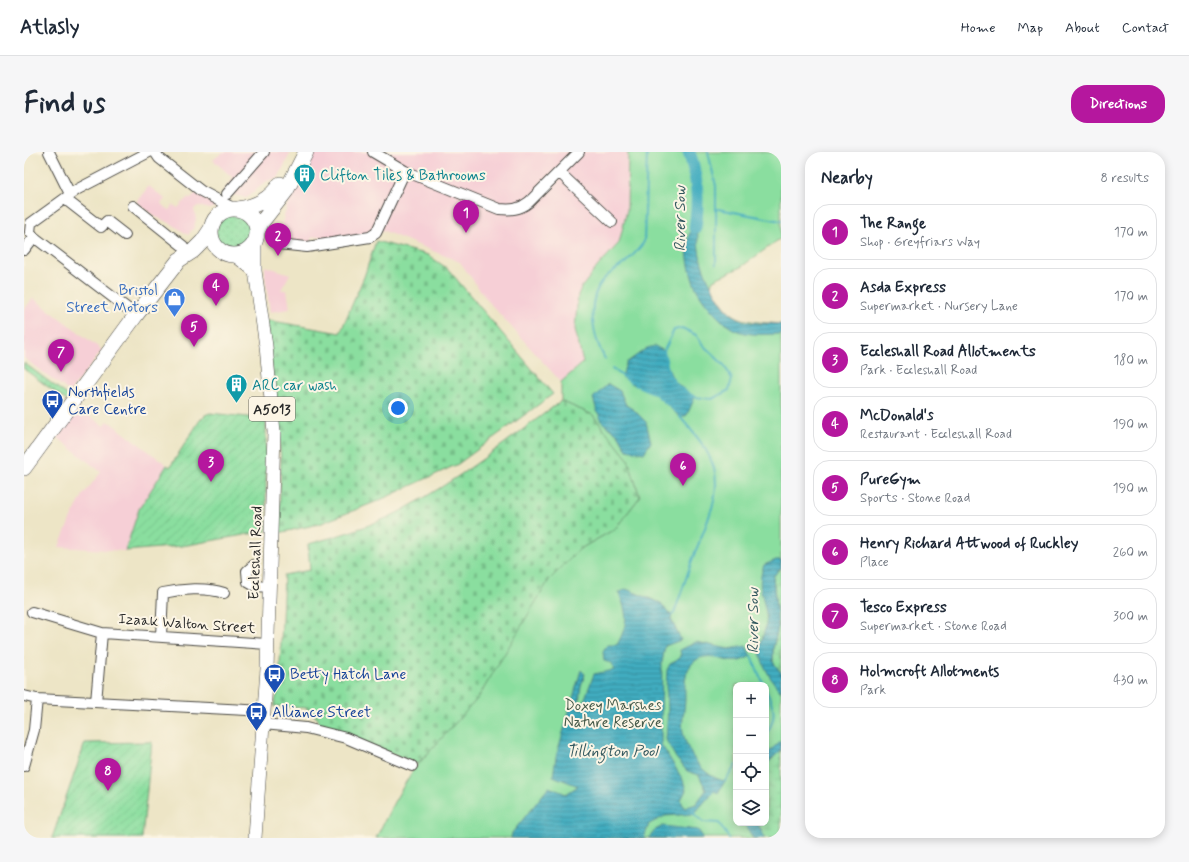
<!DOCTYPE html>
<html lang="en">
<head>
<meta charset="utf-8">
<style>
	:root { --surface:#fff; --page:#f6f6f7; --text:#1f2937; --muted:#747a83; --line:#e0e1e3; --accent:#b5179e }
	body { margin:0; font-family:Mynerve,sans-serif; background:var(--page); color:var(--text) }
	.controls { position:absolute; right:12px; bottom:12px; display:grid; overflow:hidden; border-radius:8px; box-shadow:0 2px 10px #0003 }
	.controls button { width:36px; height:36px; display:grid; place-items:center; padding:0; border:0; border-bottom:1px solid var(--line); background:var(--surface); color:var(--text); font:20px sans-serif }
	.you { position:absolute; left:374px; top:256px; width:14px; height:14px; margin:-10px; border:3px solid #fff; border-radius:50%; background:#1a73e8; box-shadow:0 0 0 6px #1a73e833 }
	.badge { display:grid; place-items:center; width:26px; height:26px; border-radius:50%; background:var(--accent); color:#fff; font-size:13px; font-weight:700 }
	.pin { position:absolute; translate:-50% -33px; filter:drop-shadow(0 1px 2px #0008) }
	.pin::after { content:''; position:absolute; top:21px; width:14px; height:12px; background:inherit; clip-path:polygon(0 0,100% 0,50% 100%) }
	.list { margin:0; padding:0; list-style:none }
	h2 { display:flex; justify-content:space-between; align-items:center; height:52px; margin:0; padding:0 16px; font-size:17px }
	h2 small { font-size:13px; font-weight:400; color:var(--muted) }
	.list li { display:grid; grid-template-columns:26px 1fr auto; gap:12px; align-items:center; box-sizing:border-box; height:56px; margin:0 8px 8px; padding:0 8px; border:1px solid var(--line); border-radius:16px }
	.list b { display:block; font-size:15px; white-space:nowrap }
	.list p { margin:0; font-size:13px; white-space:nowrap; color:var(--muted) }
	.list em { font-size:13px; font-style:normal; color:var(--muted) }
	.icon { flex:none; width:22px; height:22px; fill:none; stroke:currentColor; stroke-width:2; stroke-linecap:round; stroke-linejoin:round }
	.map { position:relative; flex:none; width:757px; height:686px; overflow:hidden; border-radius:16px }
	header { display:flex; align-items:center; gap:24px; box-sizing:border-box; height:56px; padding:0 20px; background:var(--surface); border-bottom:1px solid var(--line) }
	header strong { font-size:19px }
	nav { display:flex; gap:22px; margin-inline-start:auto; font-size:14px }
	.intro { display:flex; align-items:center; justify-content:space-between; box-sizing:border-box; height:96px; padding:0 24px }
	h1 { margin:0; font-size:28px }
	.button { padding:10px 18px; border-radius:16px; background:var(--accent); color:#fff; font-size:14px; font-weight:700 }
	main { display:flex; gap:24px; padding:0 24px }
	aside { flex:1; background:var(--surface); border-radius:16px; box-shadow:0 2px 10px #0003 }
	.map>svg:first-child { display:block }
	.built { fill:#f6cfd6 }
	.grass { fill:url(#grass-dots); stroke:#5a8465 }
	.wetland { fill:url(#wetland-marsh); stroke:#5a8465 }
	.cemetery { fill:url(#cemetery-stones); stroke:#5a8465 }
	.park { fill:#8ade9f; stroke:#5a8465 }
	.garden { fill:url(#garden-furrows); stroke:#5a8465 }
	.water { fill:url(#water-rules); stroke:#366c75 }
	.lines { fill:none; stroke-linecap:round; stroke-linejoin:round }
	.stream { stroke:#41acbf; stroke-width:2 }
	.river { stroke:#41acbf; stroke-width:13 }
	.minor-casing { stroke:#484742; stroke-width:12 }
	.major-casing { stroke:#484742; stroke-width:14 }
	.highway-casing { stroke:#484742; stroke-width:16 }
	.minor { stroke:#fff; stroke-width:10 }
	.major { stroke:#fff; stroke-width:13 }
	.highway { stroke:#fff; stroke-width:15 }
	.labels { text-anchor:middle; stroke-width:4; stroke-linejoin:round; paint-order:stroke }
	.shield { fill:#fcf5e5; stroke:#6a6863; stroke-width:1 }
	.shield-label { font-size:14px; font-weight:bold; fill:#2b2b2b }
	.culture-label { font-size:15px; fill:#0d838f; stroke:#fcf5e5; text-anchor:start }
	.shop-label { font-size:15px; fill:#366cbe; stroke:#fcf5e5; text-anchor:end }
	.transit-label { font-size:15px; fill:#164399; stroke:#fcf5e5; text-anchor:start }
	.street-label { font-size:15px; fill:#2b2b2b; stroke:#fcf5e5 }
	.park-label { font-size:15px; fill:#435848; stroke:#fcf5e5 }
	.water-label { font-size:16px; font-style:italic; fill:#33585f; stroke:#fcf5e5 }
</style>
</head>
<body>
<header>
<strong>Atlasly</strong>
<nav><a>Home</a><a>Map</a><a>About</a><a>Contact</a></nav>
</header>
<div class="intro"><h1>Find us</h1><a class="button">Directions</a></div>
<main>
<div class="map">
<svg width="757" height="686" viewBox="0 0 757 686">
	<defs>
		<pattern id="grass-dots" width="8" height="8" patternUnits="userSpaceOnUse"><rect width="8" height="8" fill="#8ade9f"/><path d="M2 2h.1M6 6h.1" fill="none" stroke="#77bf89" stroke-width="1.8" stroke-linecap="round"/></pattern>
		<pattern id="wetland-marsh" width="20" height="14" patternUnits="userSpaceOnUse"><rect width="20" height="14" fill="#8ade9f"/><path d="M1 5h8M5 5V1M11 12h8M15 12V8" fill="none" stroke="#77bf89"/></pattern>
		<pattern id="cemetery-stones" width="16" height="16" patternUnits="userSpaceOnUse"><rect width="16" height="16" fill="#8ade9f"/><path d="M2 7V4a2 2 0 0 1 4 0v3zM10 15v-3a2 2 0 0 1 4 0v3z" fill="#77bf89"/></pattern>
		<pattern id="garden-furrows" width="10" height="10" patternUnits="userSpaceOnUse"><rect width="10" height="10" fill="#8ade9f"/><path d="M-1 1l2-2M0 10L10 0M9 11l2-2" fill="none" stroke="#77bf89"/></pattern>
		<pattern id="water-rules" width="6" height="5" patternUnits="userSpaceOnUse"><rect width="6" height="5" fill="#41acbf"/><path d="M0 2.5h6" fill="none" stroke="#378c9b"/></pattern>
	</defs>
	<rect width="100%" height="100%" fill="#fcf5e5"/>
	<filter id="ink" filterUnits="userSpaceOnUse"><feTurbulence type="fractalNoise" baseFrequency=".025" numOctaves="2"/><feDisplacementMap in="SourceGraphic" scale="8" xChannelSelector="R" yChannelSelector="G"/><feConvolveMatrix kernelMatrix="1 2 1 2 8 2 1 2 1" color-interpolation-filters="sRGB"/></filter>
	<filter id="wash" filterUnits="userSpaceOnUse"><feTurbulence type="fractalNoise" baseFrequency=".012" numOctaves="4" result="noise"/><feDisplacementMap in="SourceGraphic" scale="16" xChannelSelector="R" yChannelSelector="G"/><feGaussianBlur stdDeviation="0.9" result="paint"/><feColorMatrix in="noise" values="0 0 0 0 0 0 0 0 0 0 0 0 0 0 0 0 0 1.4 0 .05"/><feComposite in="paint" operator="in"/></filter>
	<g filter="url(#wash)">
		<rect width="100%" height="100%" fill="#ede5c6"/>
		<!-- built -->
		<path class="built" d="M199 0H267L254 26 243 29 222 46 199 40 209 26 189 8Z
			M286 0H604L603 58 595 91 574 114 557 136 554 143 552 186 557 198 559 211 537 230 463 148 436 110 350 75 346 81 298 91 297 84 287 86V91L253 89 268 37Z
			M125 34 141 47 137 52 145 58 149 53 154 56 163 46 167 47 172 41 193 54 185 57 174 54 170 57 172 67 170 75 164 83 148 72 132 65 112 50Z
			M241 114 266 122 257 138H263L266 157 246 160 241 124Z
			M9 146 78 198 46 240 0 206V158Z
			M53 255 80 274 84 269 143 313 115 357 101 399 35 395 46 368 59 343 77 320 34 286Z"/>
		<!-- grass -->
		<path class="grass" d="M192 81a18 18 0 1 1 36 0a18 18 0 1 1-36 0Z
			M0 211 46 245 43 249 0 217Z"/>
		<!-- wetland -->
		<path class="wetland" d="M755 416H757V521L749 510V496L754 475 749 425Z
			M757 598V686H741L733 671H742V613Z"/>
		<!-- cemetery -->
		<path class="cemetery" d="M352 89 404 103 424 117 529 242 434 312 354 349 295 372 255 381 257 307 243 168 316 181 340 125Z
			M537 249 569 263 604 307 616 345 591 377 556 397 506 462 454 546 431 575 393 612 325 585 293 576 294 567 282 556 250 554 255 534 260 423 286 418 284 392C311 385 347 374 373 361 432 330 483 289 537 249Z"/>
		<!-- park -->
		<path class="park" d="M604 0H757V86L717 115 689 128 687 133C708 171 715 168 757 172V416L755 417 749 425 754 475 749 496V510L757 521V598L742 613V533H712V671H733L741 686H352L370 650 389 618 454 546 525 428 556 397 591 377 616 345 604 307 569 263 537 249V230L559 211 551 177 554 143 557 136 574 114 595 91 603 58Z"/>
		<!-- garden -->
		<path class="garden" d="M186 261 242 267V379L158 394 101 399 115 357 143 313 146 315 176 268 181 263Z
			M128 590 118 686H28L61 591Z"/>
		<!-- water -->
		<path class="water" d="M673 60C674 95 673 110 692 142 699 154 706 164 720 169 731 172 745 171 757 172V182C743 182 728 184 714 179 700 175 679 150 672 136 667 126 663 107 663 95 664 82 669 71 673 60Z
			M631 194 640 199C646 226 648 230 671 245L663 263 657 266 630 241 609 232 598 225 602 211 623 196Z
			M584 232 596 239 602 253 610 258 622 270 627 290 620 301 603 298 594 282 579 271 573 259 569 246Z
			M752 408H757V416L755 417 749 425 754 475 749 496V510L757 521V540C748 530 735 509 736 495 738 484 744 474 742 462 739 442 732 435 740 413Z
			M602 437 637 451 644 461 648 463 647 467 657 488 641 494 638 511 637 592 659 628 662 638 657 648 660 656 672 652 682 638 675 623 663 619 652 606 642 588 644 556 642 535 643 518 646 512 652 509 657 505 656 498 672 490 705 497 722 494 727 504C723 506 719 508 715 509 701 512 684 498 671 509 659 519 661 533 661 547 661 557 657 570 659 580 663 601 679 625 701 629L694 641 690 639 670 662 641 664 625 672 620 686H487L488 681 525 635 542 642 554 634 529 624 532 605 557 518 561 522 557 534 554 557H557L570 522 590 518 587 511 580 509 579 500 583 493H593C604 472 604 463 595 441Z
			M757 588V598L742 613V603Z
			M720 671H733L741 686H729Z
			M639 674 674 678 680 686H625L631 678Z"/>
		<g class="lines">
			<!-- stream -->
			<path class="stream" d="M684 0 692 34V112
				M694 57 757 69
				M658 176 672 183 679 193 700 213 708 227 705 238 688 247 671 245 655 235 645 222 640 199 650 178Z
				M581 207C569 185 561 150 579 128 585 121 594 116 601 111 609 104 614 98 620 90L623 0
				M588 216 607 231
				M611 233 630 241 652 260
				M648 463 650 461C657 442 663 423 670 403 680 377 698 344 690 316 684 296 669 280 656 265
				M727 504 740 533
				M742 538C750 555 754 565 742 582
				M701 629 712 613
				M670 662 679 670 695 671 705 686"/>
			<!-- river -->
			<path class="river" d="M665 0C674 26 675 49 671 76"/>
		</g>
	</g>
	<g filter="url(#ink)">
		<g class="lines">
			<defs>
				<path id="minor" d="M25 0 46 42
					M131 0 135 6 177 39 209 56
					M349 0 381 19 475 57C487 58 495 58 505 50L555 0
					M535 20 588 70
					M203 42 240 0
					M41 47 77 75 83 69 101 83
					M109 54 159 94 163 102
					M7 71 6 80 10 85 112 163
					M7 71 54 37 125 0
					M254 92 283 95 346 85 352 81 381 19
					M0 98 10 85
					M230 413 223 419 224 430 231 434 246 435
					M8 460 78 481 243 492
					M137 484 139 441C157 437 182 435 200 441
					M0 544 13 547 240 559
					M72 550 78 481
					M239 572 282 576 322 586 388 614
					M0 614 10 578 13 547"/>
				<path id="major" d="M212 104 231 119
					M231 686 243 517 250 280 242 194 231 119V91"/>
				<path id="highway" d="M187 80a23 23 0 1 1 46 0a23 23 0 1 1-46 0Z
					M215 57C233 54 246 47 256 32
					M233 80 237 71 262 39 282 0
					M0 316 112 163 155 108 169 99 179 89 187 77"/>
			</defs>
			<!-- minor casing -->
			<use href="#minor" class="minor-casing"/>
			<!-- major casing -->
			<use href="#major" class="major-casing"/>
			<!-- highway casing -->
			<use href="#highway" class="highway-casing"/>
			<!-- minor -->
			<use href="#minor" class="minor"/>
			<!-- major -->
			<use href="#major" class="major"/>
			<!-- highway -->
			<use href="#highway" class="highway"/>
		</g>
	</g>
	<!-- icons -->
	<defs>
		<symbol id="building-pin" viewBox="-11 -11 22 30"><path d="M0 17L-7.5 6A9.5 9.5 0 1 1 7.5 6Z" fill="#0f9aa8" stroke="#fcf5e5"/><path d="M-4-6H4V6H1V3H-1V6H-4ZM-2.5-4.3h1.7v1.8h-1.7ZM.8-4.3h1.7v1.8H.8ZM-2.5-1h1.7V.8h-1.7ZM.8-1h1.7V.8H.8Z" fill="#fff"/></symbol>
		<symbol id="shop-pin" viewBox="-11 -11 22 30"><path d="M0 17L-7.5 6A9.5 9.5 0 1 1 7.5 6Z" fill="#3f7fe0" stroke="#fcf5e5"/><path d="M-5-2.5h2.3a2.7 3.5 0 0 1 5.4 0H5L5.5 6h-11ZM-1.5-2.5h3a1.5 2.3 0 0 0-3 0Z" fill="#fff"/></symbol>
		<symbol id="bus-pin" viewBox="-11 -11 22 30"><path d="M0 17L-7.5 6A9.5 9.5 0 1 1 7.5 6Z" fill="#1a4fb4" stroke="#fcf5e5"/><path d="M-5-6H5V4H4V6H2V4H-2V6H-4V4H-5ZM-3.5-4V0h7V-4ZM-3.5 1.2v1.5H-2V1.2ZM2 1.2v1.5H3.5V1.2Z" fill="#fff"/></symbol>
	</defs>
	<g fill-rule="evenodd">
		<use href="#building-pin" x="268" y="10" width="25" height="34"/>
		<use href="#shop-pin" x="138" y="134" width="25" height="34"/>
		<use href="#building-pin" x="200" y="220" width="25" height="34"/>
		<use href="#bus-pin" x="16" y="236" width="25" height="34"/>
		<use href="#bus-pin" x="238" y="510" width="25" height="34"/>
		<use href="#bus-pin" x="220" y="548" width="25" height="34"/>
	</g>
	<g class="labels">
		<!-- shield labels -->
		<rect class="shield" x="225" y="245" width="46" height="24" rx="3"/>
		<g class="shield-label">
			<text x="248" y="262">A5013</text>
		</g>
		<!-- culture labels -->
		<g class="culture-label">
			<text x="296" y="28">Clifton Tiles &amp; Bathrooms</text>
			<text x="228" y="238">ARC car wash</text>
		</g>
		<!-- shop labels -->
		<g class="shop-label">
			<text x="134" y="143">Bristol<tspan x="134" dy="17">Street Motors</tspan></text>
		</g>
		<!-- transit labels -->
		<g class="transit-label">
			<text x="44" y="245">Northfields<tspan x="44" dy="17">Care Centre</tspan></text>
			<text x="266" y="527">Betty Hatch Lane</text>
			<text x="248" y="565">Alliance Street</text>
		</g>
		<!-- street labels -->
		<g class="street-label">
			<text transform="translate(231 401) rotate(-88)" y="5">Eccleshall Road</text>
			<text transform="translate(163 471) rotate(4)" y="5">Izaak Walton Street</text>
		</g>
		<!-- park labels -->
		<g class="park-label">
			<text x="589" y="558">Doxey Marshes<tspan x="589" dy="17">Nature Reserve</tspan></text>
		</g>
		<!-- water labels -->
		<g class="water-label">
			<text transform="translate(655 67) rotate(-90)" y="6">River Sow</text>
			<text transform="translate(728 469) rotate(-90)" y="6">River Sow</text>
			<text x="588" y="604">Tillington Pool</text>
		</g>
	</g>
</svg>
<div class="controls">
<button>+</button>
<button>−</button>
<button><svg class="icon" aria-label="locate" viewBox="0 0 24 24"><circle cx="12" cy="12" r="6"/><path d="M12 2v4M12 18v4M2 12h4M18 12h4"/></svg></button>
<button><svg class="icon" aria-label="layers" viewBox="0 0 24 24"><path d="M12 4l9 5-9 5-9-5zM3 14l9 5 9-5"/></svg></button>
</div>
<div class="you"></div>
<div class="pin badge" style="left:442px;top:81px">1</div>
<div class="pin badge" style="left:254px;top:104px">2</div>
<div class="pin badge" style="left:187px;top:330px">3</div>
<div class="pin badge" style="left:192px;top:154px">4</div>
<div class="pin badge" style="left:170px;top:195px">5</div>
<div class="pin badge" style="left:659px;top:334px">6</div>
<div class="pin badge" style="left:37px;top:220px">7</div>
<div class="pin badge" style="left:84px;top:639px">8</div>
</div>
<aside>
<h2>Nearby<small>8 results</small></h2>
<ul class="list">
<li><span class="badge">1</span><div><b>The Range</b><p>Shop · Greyfriars Way</p></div><em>170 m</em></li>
<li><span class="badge">2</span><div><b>Asda Express</b><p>Supermarket · Nursery Lane</p></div><em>170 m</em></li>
<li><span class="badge">3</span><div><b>Eccleshall Road Allotments</b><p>Park · Eccleshall Road</p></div><em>180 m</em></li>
<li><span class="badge">4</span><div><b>McDonald's</b><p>Restaurant · Eccleshall Road</p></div><em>190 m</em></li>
<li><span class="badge">5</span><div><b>PureGym</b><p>Sports · Stone Road</p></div><em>190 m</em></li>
<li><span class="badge">6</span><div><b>Henry Richard Attwood of Ruckley</b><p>Place</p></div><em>260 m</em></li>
<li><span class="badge">7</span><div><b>Tesco Express</b><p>Supermarket · Stone Road</p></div><em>300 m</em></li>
<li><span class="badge">8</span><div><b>Holmcroft Allotments</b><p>Park</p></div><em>430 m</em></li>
</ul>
</aside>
</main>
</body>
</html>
